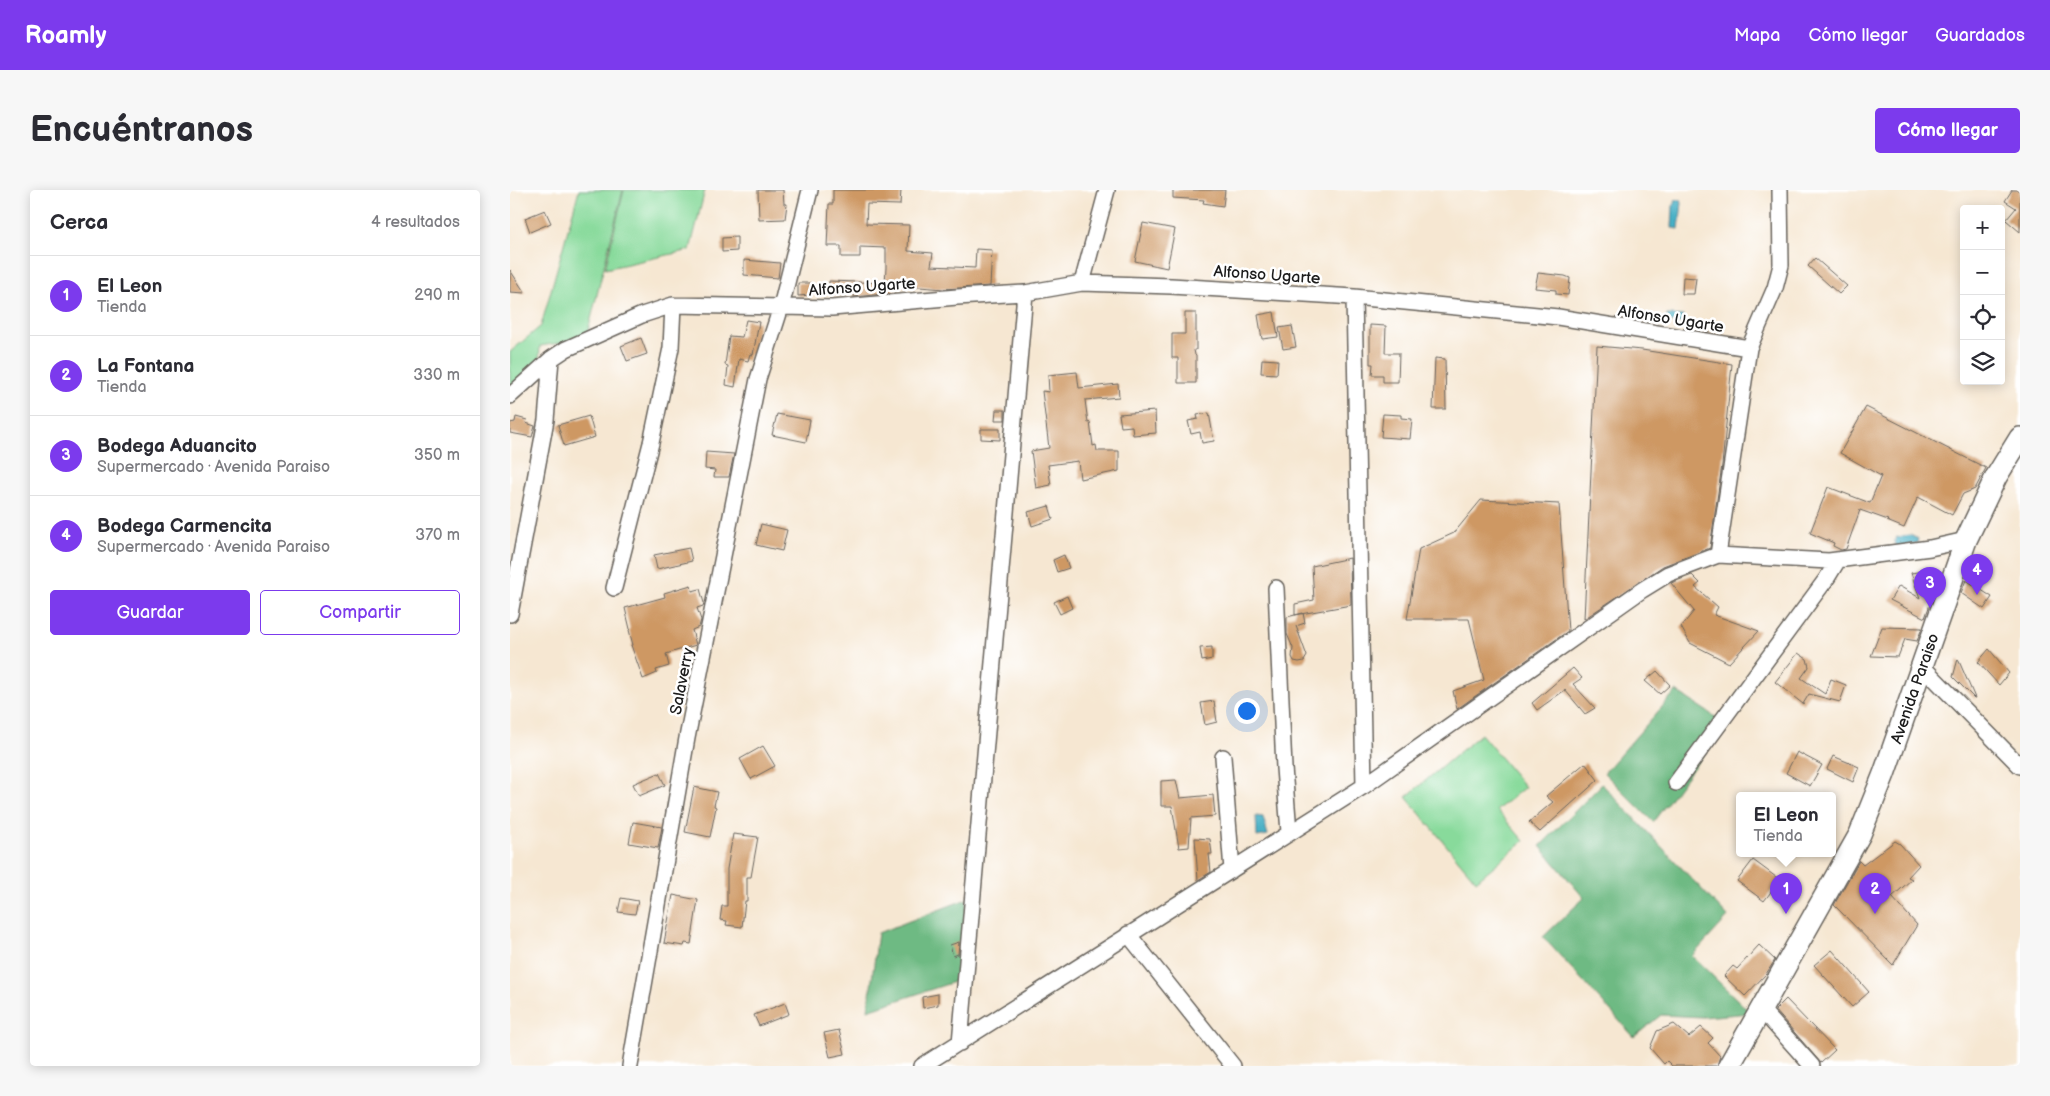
<!DOCTYPE html>
<html lang="es">
<head>
<meta charset="utf-8">
<style>
	:root { --surface:#fff; --page:#f7f7f7; --text:#2b2b33; --muted:#7c7c81; --line:#e1e1e2; --accent:#7c3aed }
	body { margin:0; font-family:"Balsamiq Sans",sans-serif; background:var(--page); color:var(--text) }
	.controls { position:absolute; right:15px; top:15px; display:grid; overflow:hidden; border-radius:5px; box-shadow:0 2px 12px #0003 }
	.controls button { width:45px; height:45px; display:grid; place-items:center; padding:0; border:0; border-bottom:1px solid var(--line); background:var(--surface); color:var(--text); font:25px sans-serif }
	.you { position:absolute; left:736px; top:520px; width:18px; height:18px; margin:-12px; border:4px solid #fff; border-radius:50%; background:#1a73e8; box-shadow:0 0 0 8px #1a73e833 }
	.badge { display:grid; place-items:center; width:32px; height:32px; border-radius:50%; background:var(--accent); color:#fff; font-size:16px; font-weight:700 }
	.pin { position:absolute; translate:-50% -41px; filter:drop-shadow(0 1px 2px #0008) }
	.pin::after { content:''; position:absolute; top:26px; width:18px; height:15px; background:inherit; clip-path:polygon(0 0,100% 0,50% 100%) }
	.popup { position:absolute; left:1226px; top:602px; width:100px; height:65px; box-sizing:border-box; display:grid; place-content:center; border-radius:5px; background:var(--surface); filter:drop-shadow(0 1px 4px #0005); font-size:16px; white-space:nowrap; color:var(--muted) }
	.popup b { font-size:19px; color:var(--text) }
	.popup::after { content:''; position:absolute; left:50%; top:100%; margin-left:-10px; border:10px solid transparent; border-top-color:var(--surface) }
	.list { margin:0; padding:0; list-style:none }
	h2 { display:flex; justify-content:space-between; align-items:center; height:65px; margin:0; padding:0 20px; font-size:21px }
	h2 small { font-size:16px; font-weight:400; color:var(--muted) }
	.list li { display:grid; grid-template-columns:32px 1fr auto; gap:15px; align-items:center; box-sizing:border-box; height:80px; padding:0 20px; border-top:1px solid var(--line) }
	.list b { display:block; font-size:19px; white-space:nowrap }
	.list p { margin:0; font-size:16px; white-space:nowrap; color:var(--muted) }
	.list em { font-size:16px; font-style:normal; color:var(--muted) }
	.actions { display:flex; gap:10px; padding:15px 20px }
	.actions a { flex:1; padding:11px 0; border:1px solid var(--accent); border-radius:5px; text-align:center; font-size:18px; color:var(--accent) }
	.actions .main { background:var(--accent); color:#fff }
	.icon { flex:none; width:28px; height:28px; fill:none; stroke:currentColor; stroke-width:2; stroke-linecap:round; stroke-linejoin:round }
	.map { position:relative; flex:none; width:1510px; height:876px; overflow:hidden; border-radius:5px }
	header { display:flex; align-items:center; gap:30px; box-sizing:border-box; height:70px; padding:0 25px; background:var(--accent); color:#fff }
	header strong { font-size:24px }
	nav { display:flex; gap:28px; margin-inline-start:auto; font-size:18px }
	.intro { display:flex; align-items:center; justify-content:space-between; box-sizing:border-box; height:120px; padding:0 30px }
	h1 { margin:0; font-size:35px }
	.button { padding:12px 22px; border-radius:5px; background:var(--accent); color:#fff; font-size:18px; font-weight:700 }
	main { display:flex; gap:30px; padding:0 30px }
	aside { flex:1; background:var(--surface); border-radius:5px; box-shadow:0 2px 12px #0003 }
	.map>svg:first-child { display:block }
	.green { fill:#88da9b; stroke:#527b5c }
	.forest { fill:#6eba83; stroke:#456b50 }
	.water { fill:#45aec4; stroke:#306570 }
	.building { fill:#ce9864 }
	.lines { fill:none; stroke-linecap:round; stroke-linejoin:round }
	.street-casing { stroke:#68635c; stroke-width:18 }
	.secondary-casing { stroke:#68635c; stroke-width:24 }
	.street { stroke:#fff; stroke-width:15 }
	.secondary { stroke:#fff; stroke-width:21 }
	.labels { text-anchor:middle; stroke-width:5; stroke-linejoin:round; paint-order:stroke }
	.street-label { font-size:16px; fill:#1c1c1c; stroke:#fff }
</style>
</head>
<body>
<header>
<strong>Roamly</strong>
<nav><a>Mapa</a><a>Cómo llegar</a><a>Guardados</a></nav>
</header>
<div class="intro"><h1>Encuéntranos</h1><a class="button">Cómo llegar</a></div>
<main>
<aside>
<h2>Cerca<small>4 resultados</small></h2>
<ul class="list">
<li><span class="badge">1</span><div><b>El Leon</b><p>Tienda</p></div><em>290 m</em></li>
<li><span class="badge">2</span><div><b>La Fontana</b><p>Tienda</p></div><em>330 m</em></li>
<li><span class="badge">3</span><div><b>Bodega Aduancito</b><p>Supermercado · Avenida Paraiso</p></div><em>350 m</em></li>
<li><span class="badge">4</span><div><b>Bodega Carmencita</b><p>Supermercado · Avenida Paraiso</p></div><em>370 m</em></li>
</ul>
<div class="actions"><a class="main">Guardar</a><a>Compartir</a></div>
</aside>
<div class="map">
<svg width="1510" height="876" viewBox="0 0 1510 876">
	<rect width="100%" height="100%" fill="#fff"/>
	<filter id="ink" filterUnits="userSpaceOnUse"><feTurbulence type="fractalNoise" baseFrequency=".02" numOctaves="2"/><feDisplacementMap in="SourceGraphic" scale="10" xChannelSelector="R" yChannelSelector="G"/><feConvolveMatrix kernelMatrix="1 2 1 2 8 2 1 2 1" color-interpolation-filters="sRGB"/></filter>
	<filter id="wash" filterUnits="userSpaceOnUse"><feTurbulence type="fractalNoise" baseFrequency=".0096" numOctaves="4" result="noise"/><feDisplacementMap in="SourceGraphic" scale="20" xChannelSelector="R" yChannelSelector="G"/><feGaussianBlur stdDeviation="1.12" result="paint"/><feColorMatrix in="noise" values="0 0 0 0 0 0 0 0 0 0 0 0 0 0 0 0 0 1.4 0 .05"/><feComposite in="paint" operator="in"/></filter>
	<g filter="url(#wash)">
		<rect width="100%" height="100%" fill="#f6e7d2"/>
		<!-- green -->
		<path class="green" d="M69 0H113L76 149 30 156 28 184 0 211V162L31 136Z
			M114 0H195L180 60 95 79Z
			M971 544 1015 597 987 620 1014 651 966 691 896 607Z"/>
		<!-- forest -->
		<path class="forest" d="M1166 501 1216 534 1143 632 1094 583Z
			M1092 594 1218 727 1182 766 1241 823 1193 827 1151 825 1124 847 1033 747 1074 708 1030 656Z
			M457 709 450 790 358 820 368 743Z"/>
		<!-- water -->
		<path class="water" d="M1166 10H1171L1172 13 1169 39 1162 38 1163 16Z
			M1157 125 1173 126 1172 133 1157 132Z
			M1400 345 1408 349 1407 353 1387 358 1384 352 1387 347Z
			M746 626 753 627 758 645 747 647Z"/>
		<g id="blocks">
			<!-- building -->
			<path class="building" d="M248 0H273L274 14H277L275 29 249 30Z
				M323 0H391L390 15 357 14 356 34 399 35 398 61 423 63 421 76 465 78 466 59 482 60 480 96 434 99 385 95 384 103 344 107V103L319 102V91L375 93 376 78V58L350 57V67H331V56H317L319 14H323Z
				M663 0H715L713 16 693 13 694 10 663 8Z
				M1502 0H1510V42L1496 30 1506 18 1495 11Z
				M35 20 41 33 20 42 15 28Z
				M633 33 665 39 657 78 625 71Z
				M227 47V61L212 62V48Z
				M1305 68 1337 96 1329 104 1298 76Z
				M234 70 270 73 268 88 234 85Z
				M0 80 15 103 0 102Z
				M1028 83 1055 86 1060 88 1058 105 1046 104V100L1025 98Z
				M1173 87 1186 88 1184 104H1172Z
				M288 93H301V105L288 106Z
				M764 122 768 147 752 149 748 125Z
				M675 123H686V160H684L685 165 686 166V193H668V168H662V144H675Z
				M236 130 249 132 243 165 240 164 238 171 229 169 225 197 216 195 218 176 215 175 219 146 232 147Z
				M860 135 876 136 875 163H889L888 192H873V185H862L863 174H860Z
				M782 136 786 157 773 159 769 138Z
				M131 148 137 164 117 171 111 156Z
				M1087 156 1132 160 1222 174 1212 275 1200 358 1153 376 1074 429Z
				M925 168 935 169 936 219H923Z
				M752 169 768 170 767 184 751 183Z
				M567 182 569 198 608 194 609 207 575 210 578 233 580 232 583 256 586 255 587 261H609V281L570 289 568 271 538 275 541 295 526 298 521 261 539 258 532 201 539 202 538 185Z
				M1356 217 1476 278 1465 299 1453 304 1442 325 1408 307 1394 338 1377 331 1378 330 1350 320 1336 359 1331 360 1323 356 1324 353 1300 343 1318 297 1360 313 1371 286 1330 263Z
				M486 220H495V230H485Z
				M645 221 646 243 623 245 622 236 611 237 609 224Z
				M699 223 704 251 692 253 690 242 681 244 678 231 688 229 687 225Z
				M267 224 300 230 296 252 262 245Z
				M873 224 891 225V228L902 229 900 249 871 247Z
				M79 226 85 247 54 256 48 235Z
				M6 227 17 230 16 233 25 236 22 247 0 243V233L5 232Z
				M471 239H490V250L471 249Z
				M196 262 224 264 219 287H204L205 280 195 279Z
				M971 310 1049 314 1058 441 947 519 943 501 974 490 959 429H897L909 359 944 343Z
				M539 316 543 329 522 336 518 322Z
				M251 334 277 340 272 361 246 355Z
				M179 358 182 371 147 379 144 365Z
				M554 365 559 378 547 382 543 370Z
				M840 368 841 415 785 425V414L804 410 802 376Z
				M1413 381 1415 388 1427 395 1415 428 1380 410 1389 396 1410 408 1401 383Z
				M1182 385 1190 393 1185 397 1208 417 1204 425 1249 441 1219 473 1180 453 1171 437 1184 421 1161 393Z
				M1456 390 1482 407 1474 419 1451 403Z
				M181 395 182 401 190 399 194 413 193 416 187 418 191 430 189 437 182 440 186 455 156 464 159 476 146 480 147 483 133 489 121 455H123L119 440 120 439 115 418 155 407 154 403Z
				M557 406 562 418 550 424 544 412Z
				M793 423 795 433 786 436 797 466 794 471 789 472 784 471 782 467 783 458 777 444V427Z
				M1372 437 1412 438 1407 451 1395 449 1388 467 1361 466Z
				M702 457V469L692 471 690 458Z
				M1479 459 1499 483 1489 495 1468 472Z
				M1288 463 1297 469 1299 477 1291 488 1315 504 1321 489 1336 495 1330 512 1299 504 1293 514 1265 492Z
				M1448 469 1465 508H1464L1443 487Z
				M1063 478 1072 488 1063 494 1085 518 1075 524 1055 500 1027 520 1022 513Z
				M1147 481 1160 495 1150 504 1135 491Z
				M704 511 707 532 695 535 691 513Z
				M253 556 265 576 241 589 230 569Z
				M1287 562 1312 575 1300 596 1276 583Z
				M1323 566 1349 577 1343 592 1317 579Z
				M1075 573 1088 590 1030 642 1019 632 1043 612 1036 606Z
				M149 583 155 595 129 606 123 594Z
				M666 590 670 608 703 605 705 626 681 628 679 657 669 658 662 616H651V591Z
				M184 597 207 602 204 616 206 617 200 647 175 642Z
				M123 632 152 637 148 658 119 653Z
				M223 644 248 647 241 687H237V711H235L232 737 216 735 217 731 210 730 212 716H217V679Z
				M685 648 700 649 702 664H699L701 682 688 690Z
				M1385 651 1390 654 1409 675 1398 687 1402 689 1382 707 1407 735 1383 775 1324 715 1349 671 1353 675Z
				M1243 670 1270 690 1254 711 1227 691Z
				M163 705 188 710 181 754 175 753 174 756 154 753Z
				M111 708 128 711 125 724 108 722Z
				M449 752 448 764 443 766 440 755Z
				M1249 755 1265 770 1256 784 1235 806 1214 786 1223 776 1227 779Z
				M1322 760 1359 802 1342 817 1304 775Z
				M428 804V815L413 818 412 807Z
				M1276 809 1325 860 1311 873 1265 820Z
				M275 813 279 824 249 836 244 825Z
				M1164 834 1179 847 1191 837 1203 848 1198 853 1210 866 1207 876H1162L1157 871 1154 874 1140 858 1147 841Z
				M329 840 335 864 320 867 314 843Z"/>
		</g>
	</g>
	<g filter="url(#ink)">
		<use href="#blocks" fill-opacity="0" stroke="#68635c" stroke-width="1"/>
		<g class="lines">
			<defs>
				<path id="street" d="M572 93 597 0
					M844 107 854 596
					M0 206 41 169 56 159 132 125 163 115 322 118 447 107 515 103 572 93 661 96 844 107 1048 127 1239 158
					M1208 365 1239 158 1265 98 1271 75 1270 0
					M104 398 141 253 161 158 163 115
					M766 398 774 578 779 642
					M0 424 36 230 41 169
					M1413 477 1510 576
					M713 567 722 680
					M1166 593 1317 388 1328 370
					M618 744 723 876
					M1251 819 1302 876
					M450 853 515 103
					M120 876 177 548 235 255 248 189 271 117 300 0
					M412 876 854 596 1132 400 1158 384 1208 365 1319 371 1420 358 1456 350"/>
				<g id="secondary">
					<path id="s1" d="M1219 876 1350 644 1374 584 1456 350 1486 287 1510 248"/>
				</g>
			</defs>
			<!-- street casing -->
			<use href="#street" class="street-casing"/>
			<!-- secondary casing -->
			<use href="#secondary" class="secondary-casing"/>
			<!-- street -->
			<use href="#street" class="street"/>
			<!-- secondary -->
			<use href="#secondary" class="secondary"/>
		</g>
	</g>
	<g class="labels">
		<!-- street labels -->
		<g class="street-label">
			<text transform="translate(757 84) rotate(4)" y="6">Alfonso Ugarte</text>
			<text transform="translate(352 96) rotate(-4)" y="6">Alfonso Ugarte</text>
			<text transform="translate(1161 128) rotate(9)" y="6">Alfonso Ugarte</text>
			<text transform="translate(171 491) rotate(-79)" y="6">Salaverry</text>
			<text dy="6" stroke="none"><textPath href="#s1" startOffset="422">Avenida Paraiso</textPath></text>
		</g>
	</g>
</svg>
<div class="controls">
<button>+</button>
<button>−</button>
<button><svg class="icon" aria-label="locate" viewBox="0 0 24 24"><circle cx="12" cy="12" r="6"/><path d="M12 2v4M12 18v4M2 12h4M18 12h4"/></svg></button>
<button><svg class="icon" aria-label="layers" viewBox="0 0 24 24"><path d="M12 4l9 5-9 5-9-5zM3 14l9 5 9-5"/></svg></button>
</div>
<div class="you"></div>
<div class="pin badge" style="left:1276px;top:724px">1</div>
<div class="popup"><b>El Leon</b>Tienda</div>
<div class="pin badge" style="left:1365px;top:724px">2</div>
<div class="pin badge" style="left:1420px;top:418px">3</div>
<div class="pin badge" style="left:1467px;top:405px">4</div>
</div>
</main>
</body>
</html>
